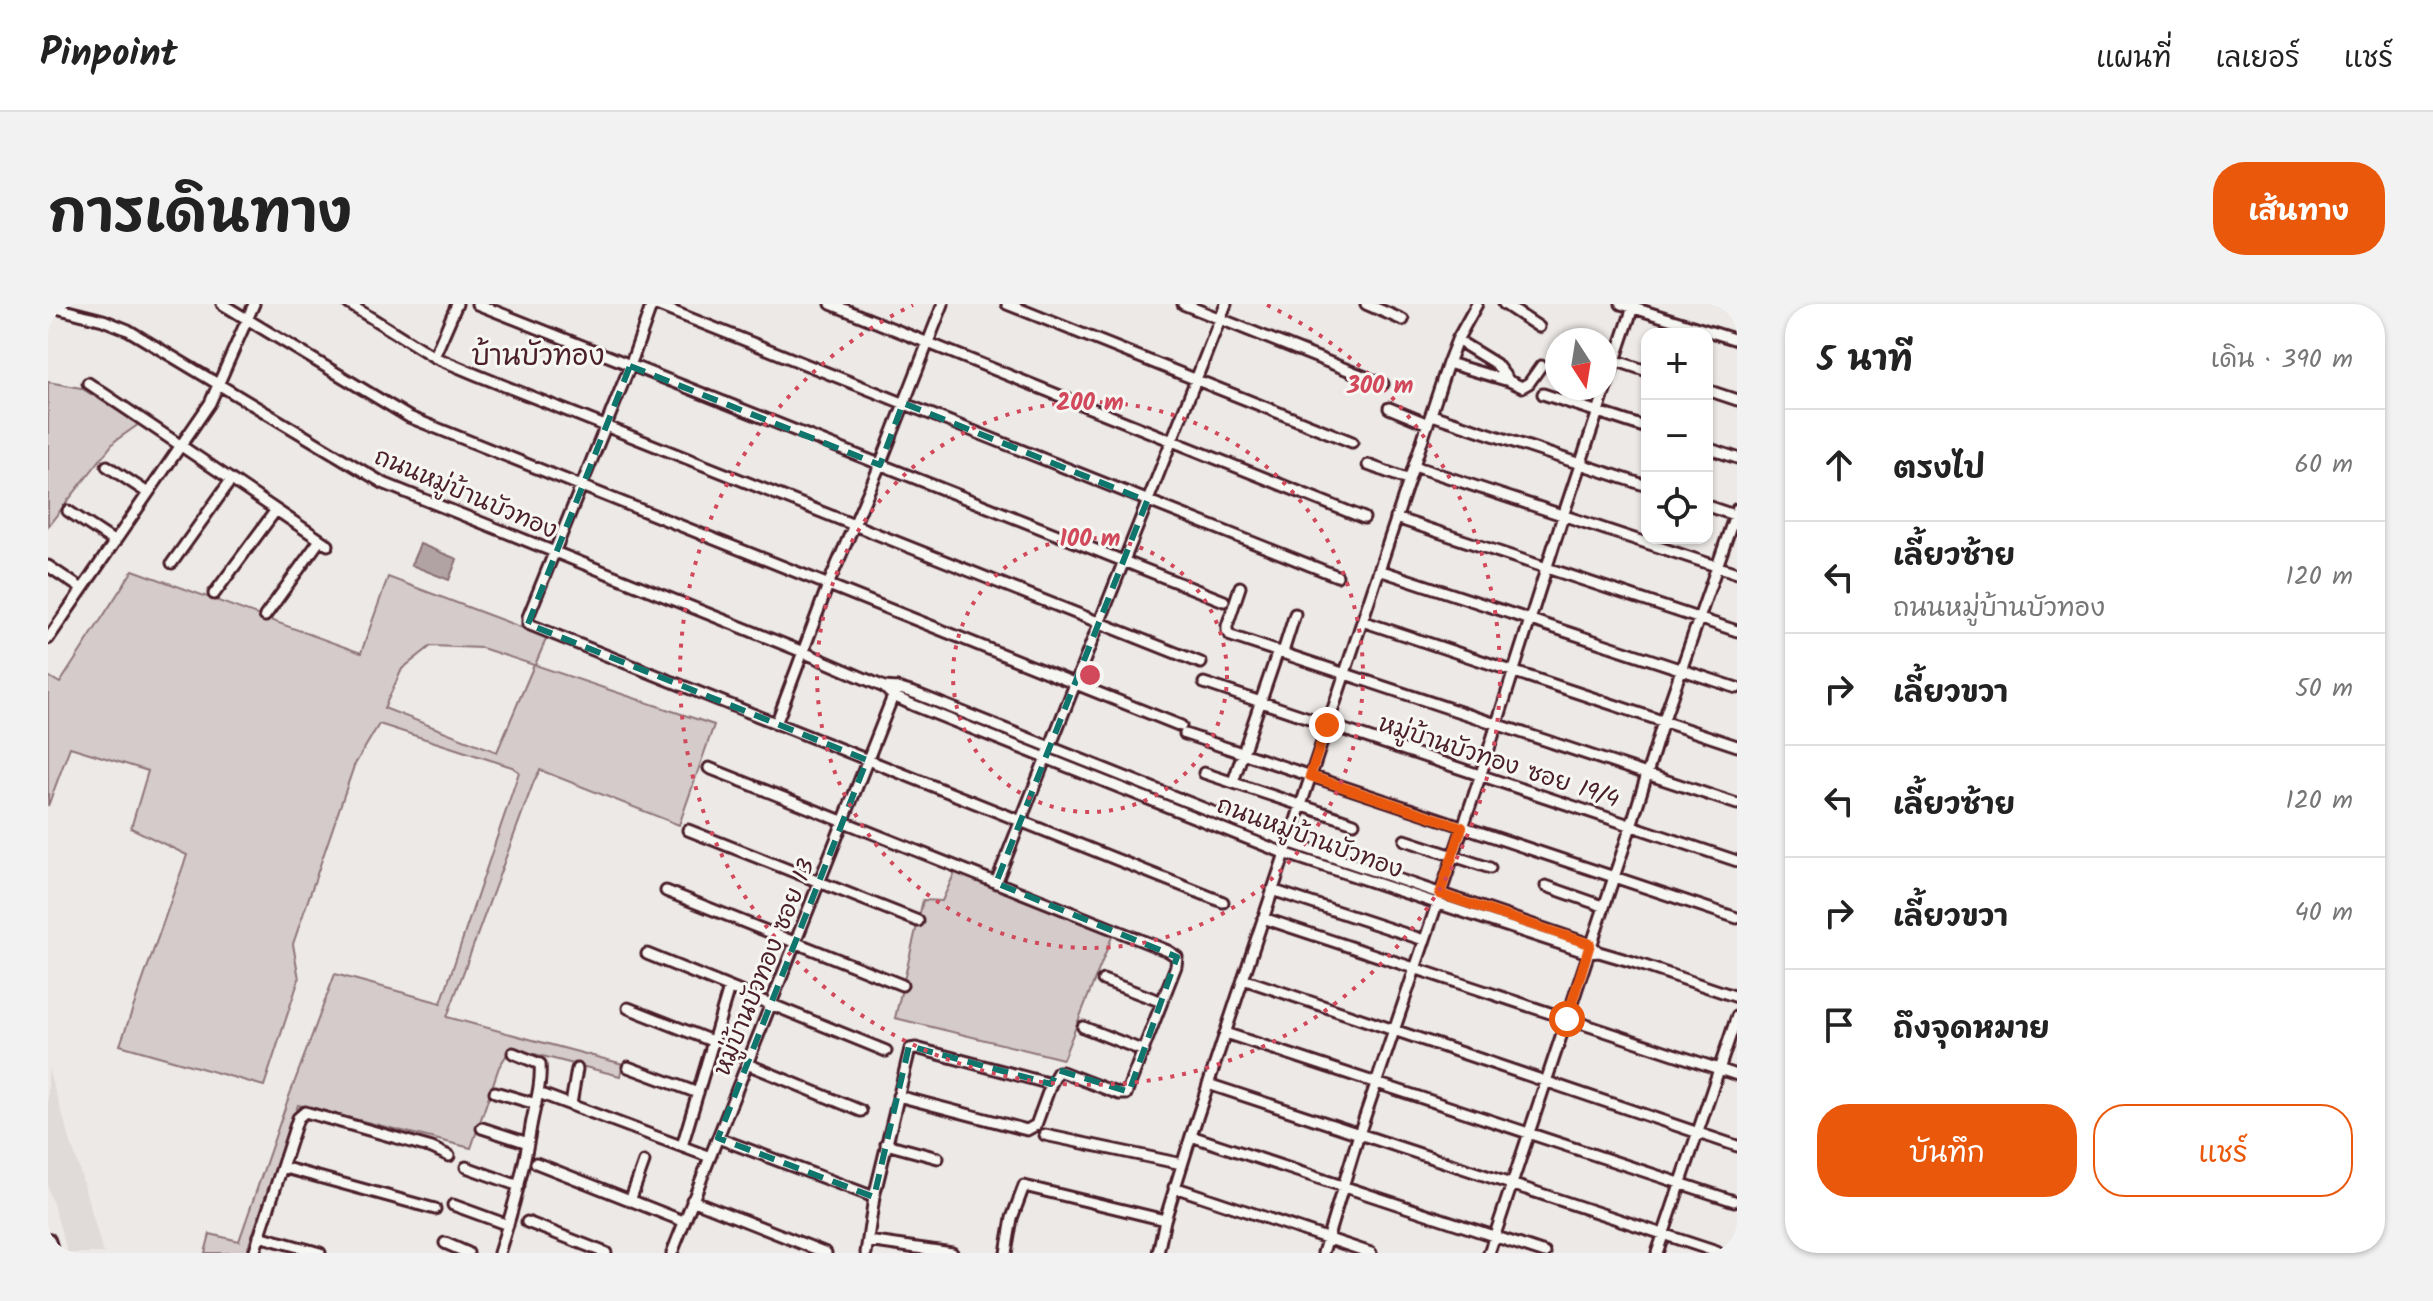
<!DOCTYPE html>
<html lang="th">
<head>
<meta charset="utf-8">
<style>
	:root { --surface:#fff; --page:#f2f2f2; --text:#222; --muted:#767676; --line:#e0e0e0; --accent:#ea580c }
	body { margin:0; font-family:Kalam,"Playpen Sans Thai",sans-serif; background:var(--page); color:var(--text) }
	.controls { position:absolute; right:24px; top:24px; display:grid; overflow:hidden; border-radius:16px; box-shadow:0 2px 6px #0004 }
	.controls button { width:72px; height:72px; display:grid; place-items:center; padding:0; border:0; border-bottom:2px solid var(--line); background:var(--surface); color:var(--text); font:40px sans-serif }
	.compass { position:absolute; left:1497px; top:24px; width:72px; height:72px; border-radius:50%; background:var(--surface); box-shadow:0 2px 6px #0004; rotate:168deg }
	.stop { position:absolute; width:24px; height:24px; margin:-18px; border:6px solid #ea580c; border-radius:50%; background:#fff }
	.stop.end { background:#ea580c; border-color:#fff; box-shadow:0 2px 8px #0008 }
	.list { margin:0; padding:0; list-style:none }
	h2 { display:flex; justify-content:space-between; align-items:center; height:104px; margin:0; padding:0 32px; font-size:34px }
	h2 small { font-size:26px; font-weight:400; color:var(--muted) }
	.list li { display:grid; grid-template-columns:52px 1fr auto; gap:24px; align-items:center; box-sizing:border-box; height:112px; padding:0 32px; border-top:2px solid var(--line) }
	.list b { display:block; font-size:30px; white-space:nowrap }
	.list p { margin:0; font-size:26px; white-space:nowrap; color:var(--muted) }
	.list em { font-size:26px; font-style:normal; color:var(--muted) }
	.actions { display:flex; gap:16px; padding:24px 32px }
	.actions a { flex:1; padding:18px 0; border:2px solid var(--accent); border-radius:32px; text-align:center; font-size:28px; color:var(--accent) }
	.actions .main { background:var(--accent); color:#fff }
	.icon { flex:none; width:44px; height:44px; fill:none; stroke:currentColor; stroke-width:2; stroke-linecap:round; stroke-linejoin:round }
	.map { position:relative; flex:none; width:1689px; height:949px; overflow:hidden; border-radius:32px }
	header { display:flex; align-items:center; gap:48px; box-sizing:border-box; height:112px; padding:0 40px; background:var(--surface); border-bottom:2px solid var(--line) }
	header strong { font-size:38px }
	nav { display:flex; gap:44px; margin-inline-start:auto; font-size:28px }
	.intro { display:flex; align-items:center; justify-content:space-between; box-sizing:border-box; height:192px; padding:0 48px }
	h1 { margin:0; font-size:56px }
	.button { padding:20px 36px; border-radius:32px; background:var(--accent); color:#fff; font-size:28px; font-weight:700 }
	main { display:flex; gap:48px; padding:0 48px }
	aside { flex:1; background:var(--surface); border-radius:32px; box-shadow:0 2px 6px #0004 }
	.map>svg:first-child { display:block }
	.built { fill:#e0dad8 }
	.green { fill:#d4cbca; stroke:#8f757a; stroke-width:2; fill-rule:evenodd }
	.water { fill:#b1a2a3; stroke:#886e73; stroke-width:2 }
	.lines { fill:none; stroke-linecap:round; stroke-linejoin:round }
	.minor-casing { stroke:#4a1f2b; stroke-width:15 }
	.secondary-casing { stroke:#4a1f2b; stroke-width:18 }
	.minor { stroke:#f6f6f2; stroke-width:9 }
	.secondary { stroke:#f6f6f2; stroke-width:12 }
	.route { stroke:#ea580c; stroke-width:10 }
	.marked { fill:none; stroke:#0f766e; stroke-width:6; stroke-dasharray:16 10; stroke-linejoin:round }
	.ring { fill:none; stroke:#d1495b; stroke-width:4; stroke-dasharray:4 8 }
	.labels { text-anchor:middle; stroke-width:6; stroke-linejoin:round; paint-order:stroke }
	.street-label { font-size:24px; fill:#4a1f2b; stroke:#f6f6f2 }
	.quarter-label { font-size:28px; fill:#4a1f2b; stroke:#f6f6f2 }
	.centre { fill:#d1495b; stroke:#f6f6f2; stroke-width:4 }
	.ring-label { font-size:24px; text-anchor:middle; font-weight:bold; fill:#d1495b; stroke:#f6f6f2; stroke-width:6; stroke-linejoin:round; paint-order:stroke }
</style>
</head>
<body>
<header>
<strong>Pinpoint</strong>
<nav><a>แผนที่</a><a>เลเยอร์</a><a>แชร์</a></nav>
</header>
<div class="intro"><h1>การเดินทาง</h1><a class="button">เส้นทาง</a></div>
<main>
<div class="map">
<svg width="1689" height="949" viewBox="0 0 1689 949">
	<rect width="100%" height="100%" fill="#ece9e6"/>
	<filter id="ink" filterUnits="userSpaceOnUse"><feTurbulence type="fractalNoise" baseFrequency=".0125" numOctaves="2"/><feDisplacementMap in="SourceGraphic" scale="16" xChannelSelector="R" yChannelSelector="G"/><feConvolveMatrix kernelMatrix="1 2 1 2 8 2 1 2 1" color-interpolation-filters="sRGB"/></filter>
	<g filter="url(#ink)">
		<!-- built -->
		<path class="built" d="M0 765 30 861 55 949H20L0 884Z"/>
		<!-- green -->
		<path class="green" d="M0 78 33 84 91 120 67 137 0 222Z
			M85 266 313 349 340 273 499 333 487 361 666 421 631 521 492 466 486 477 399 713 575 760 572 772 463 744 451 763 423 844 250 801 198 949H157L162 930 191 937 239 798 287 670 393 699 471 468 464 463 331 420 306 462 245 640 251 675 216 782 72 741 139 551 83 524 100 467 22 443 0 502V372L12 379ZM383 342 434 344 486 361 449 448 336 404 354 365Z
			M907 568 1065 630 1015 755 847 714 875 596 894 597Z"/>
		<!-- water -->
		<path class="water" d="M372 240 409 255 401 276 363 261Z"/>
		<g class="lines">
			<defs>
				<path id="minor" d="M174 0 361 113 1133 422
					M301 0 386 53 429 71 1153 359
					M429 0 1176 297
					M604 0 582 62 480 313V320L1175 598
					M606 0 1289 272
					M783 0 1316 214
					M959 0 1304 138
					M1135 0 1335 80
					M1318 0 1355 16
					M1456 0 1491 23
					M1573 0 1689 36
					M0 2 55 16 80 26 335 179 755 348 836 383 849 384 869 390 1240 538 1542 640 1551 648
					M1409 36 1448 60 1461 77
					M386 53 409 0
					M1557 53 1599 67
					M1400 59 1461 77 1474 83 1481 79 1493 62
					M40 79 280 241
					M1659 86 1689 96
					M1495 90 1599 124
					M1341 104 1380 120
					M1384 111 1599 182
					M1659 144 1689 154
					M1320 161 1361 176
					M59 162 100 189
					M1366 162 1689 269
					M1659 202 1689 212
					M20 207 67 238
					M1348 214 1689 327
					M124 259 183 176
					M0 262 34 285
					M1331 266 1689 384
					M1192 283 1179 322V327L1183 332 1689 500
					M166 290 228 206
					M217 312 272 236
					M1314 317 1689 442
					M0 335 162 99 206 0
					M1235 348 1247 310
					M1156 379 1689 557
					M836 383 845 392 865 401 1236 549 1540 649 1551 648 1585 658 1689 693
					M728 420 780 281 832 161 895 0
					M1137 430 1689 614
					M661 464 1120 647 1129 653 1128 662 1078 790H1071L1014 768H1010L1003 780 868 744 862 745 826 893 818 949
					M1156 469 1306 519
					M1185 478 1230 347
					M640 526 870 617
					M1357 536 1442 564
					M948 579 1178 0
					M1498 582 1555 602
					M1224 586 1376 636
					M618 587 854 681
					M1215 614 1689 771
					M599 650 838 747
					M1195 675 1689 842
					M1055 676 1114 698
					M580 704 664 737
					M1035 723 1096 747
					M1177 729 1686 897
					M699 760 813 807
					M580 763 650 789
					M1160 780 1669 948
					M447 788 488 800
					M496 791 662 853
					M850 792 979 826 988 821 1003 780
					M523 800 529 765
					M434 824 480 839
					M997 831 1134 860
					M1143 832 1497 949
					M670 834 826 893
					M838 840 890 854
					M634 842 681 684
					M488 859 635 917
					M234 863 387 905
					M418 863 471 882
					M1126 883 1323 949
					M644 896 778 949
					M582 897 596 858
					M405 901 460 921
					M479 918 558 949
					M211 932 272 949
					M820 937 904 949
					M397 939 420 949
					M206 949 250 814 257 808 384 844 401 852
					M451 949C464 909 475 869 482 828 485 806 494 783 492 760L465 749
					M624 949 847 387
					M958 949 964 914 976 882 1117 916
					M1110 949 1117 916 1143 832 1400 59 1409 36 1429 0
					M1275 949 1311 830 1432 473 1515 212 1586 0
					M1441 949 1583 522 1615 418 1689 205
					M1609 949 1689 712"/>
				<path id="secondary" d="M0 936 4 949"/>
			</defs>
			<!-- minor casing -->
			<use href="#minor" class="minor-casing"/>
			<!-- secondary casing -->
			<use href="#secondary" class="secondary-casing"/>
			<!-- minor -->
			<use href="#minor" class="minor"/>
			<!-- secondary -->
			<use href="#secondary" class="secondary"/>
		</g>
	</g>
	<g class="lines" filter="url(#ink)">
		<!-- route -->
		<path class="route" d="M1279 421 1262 472 1414 523 1392 590 1542 640 1519 715"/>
	</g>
	<!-- marked area -->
	<path class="marked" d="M582 62 832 161 855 99 1099 197 948 579 1129 653 1081 788 1010 766 1003 780 861 742 826 893 670 834 819 456 480 320Z"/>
	<!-- distance rings -->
	<g class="ring">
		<circle cx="1042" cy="371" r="137"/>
		<circle cx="1042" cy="371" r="273"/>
		<path d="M1219 1A410 410 0 1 1 865 1"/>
	</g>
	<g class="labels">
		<!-- street labels -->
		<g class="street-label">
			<text transform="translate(418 189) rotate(23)" y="8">ถนนหมู่บ้านบัวทอง</text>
			<text transform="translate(1451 457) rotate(18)" y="8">หมู่บ้านบัวทอง ซอย 19/4</text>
			<text transform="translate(1262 533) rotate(20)" y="8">ถนนหมู่บ้านบัวทอง</text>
			<text transform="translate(716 663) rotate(-68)" y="8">หมู่บ้านบัวทอง ซอย 13</text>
		</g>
		<!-- quarter labels -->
		<g class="quarter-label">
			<text x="490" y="61">บ้านบัวทอง</text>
		</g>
	</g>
	<circle cx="1042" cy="371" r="12" class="centre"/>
	<g class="ring-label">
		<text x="1332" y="89">300 m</text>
		<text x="1042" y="106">200 m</text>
		<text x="1042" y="242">100 m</text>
	</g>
</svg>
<div class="controls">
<button>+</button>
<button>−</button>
<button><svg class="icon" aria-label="locate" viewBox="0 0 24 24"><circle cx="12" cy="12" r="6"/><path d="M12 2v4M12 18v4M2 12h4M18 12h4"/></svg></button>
</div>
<svg class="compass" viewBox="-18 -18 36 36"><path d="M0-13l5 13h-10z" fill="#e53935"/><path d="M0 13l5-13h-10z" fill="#767676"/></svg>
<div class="stop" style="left:1519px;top:715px"></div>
<div class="stop end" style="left:1279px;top:421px"></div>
</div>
<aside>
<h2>5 นาที<small>เดิน · 390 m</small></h2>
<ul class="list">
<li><svg class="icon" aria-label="ahead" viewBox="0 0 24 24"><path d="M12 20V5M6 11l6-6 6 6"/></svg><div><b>ตรงไป</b></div><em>60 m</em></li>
<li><svg class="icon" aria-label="left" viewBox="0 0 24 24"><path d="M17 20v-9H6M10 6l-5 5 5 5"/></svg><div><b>เลี้ยวซ้าย</b><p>ถนนหมู่บ้านบัวทอง</p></div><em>120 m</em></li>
<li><svg class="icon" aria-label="right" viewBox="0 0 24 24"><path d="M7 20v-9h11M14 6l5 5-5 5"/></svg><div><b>เลี้ยวขวา</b></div><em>50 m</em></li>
<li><svg class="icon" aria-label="left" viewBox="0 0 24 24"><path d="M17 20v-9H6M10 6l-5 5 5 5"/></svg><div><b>เลี้ยวซ้าย</b></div><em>120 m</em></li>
<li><svg class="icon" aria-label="right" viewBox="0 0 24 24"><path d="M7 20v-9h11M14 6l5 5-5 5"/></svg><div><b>เลี้ยวขวา</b></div><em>40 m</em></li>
<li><svg class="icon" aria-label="arrive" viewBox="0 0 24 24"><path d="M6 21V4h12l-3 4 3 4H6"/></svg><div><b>ถึงจุดหมาย</b></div></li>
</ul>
<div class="actions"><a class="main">บันทึก</a><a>แชร์</a></div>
</aside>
</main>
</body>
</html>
